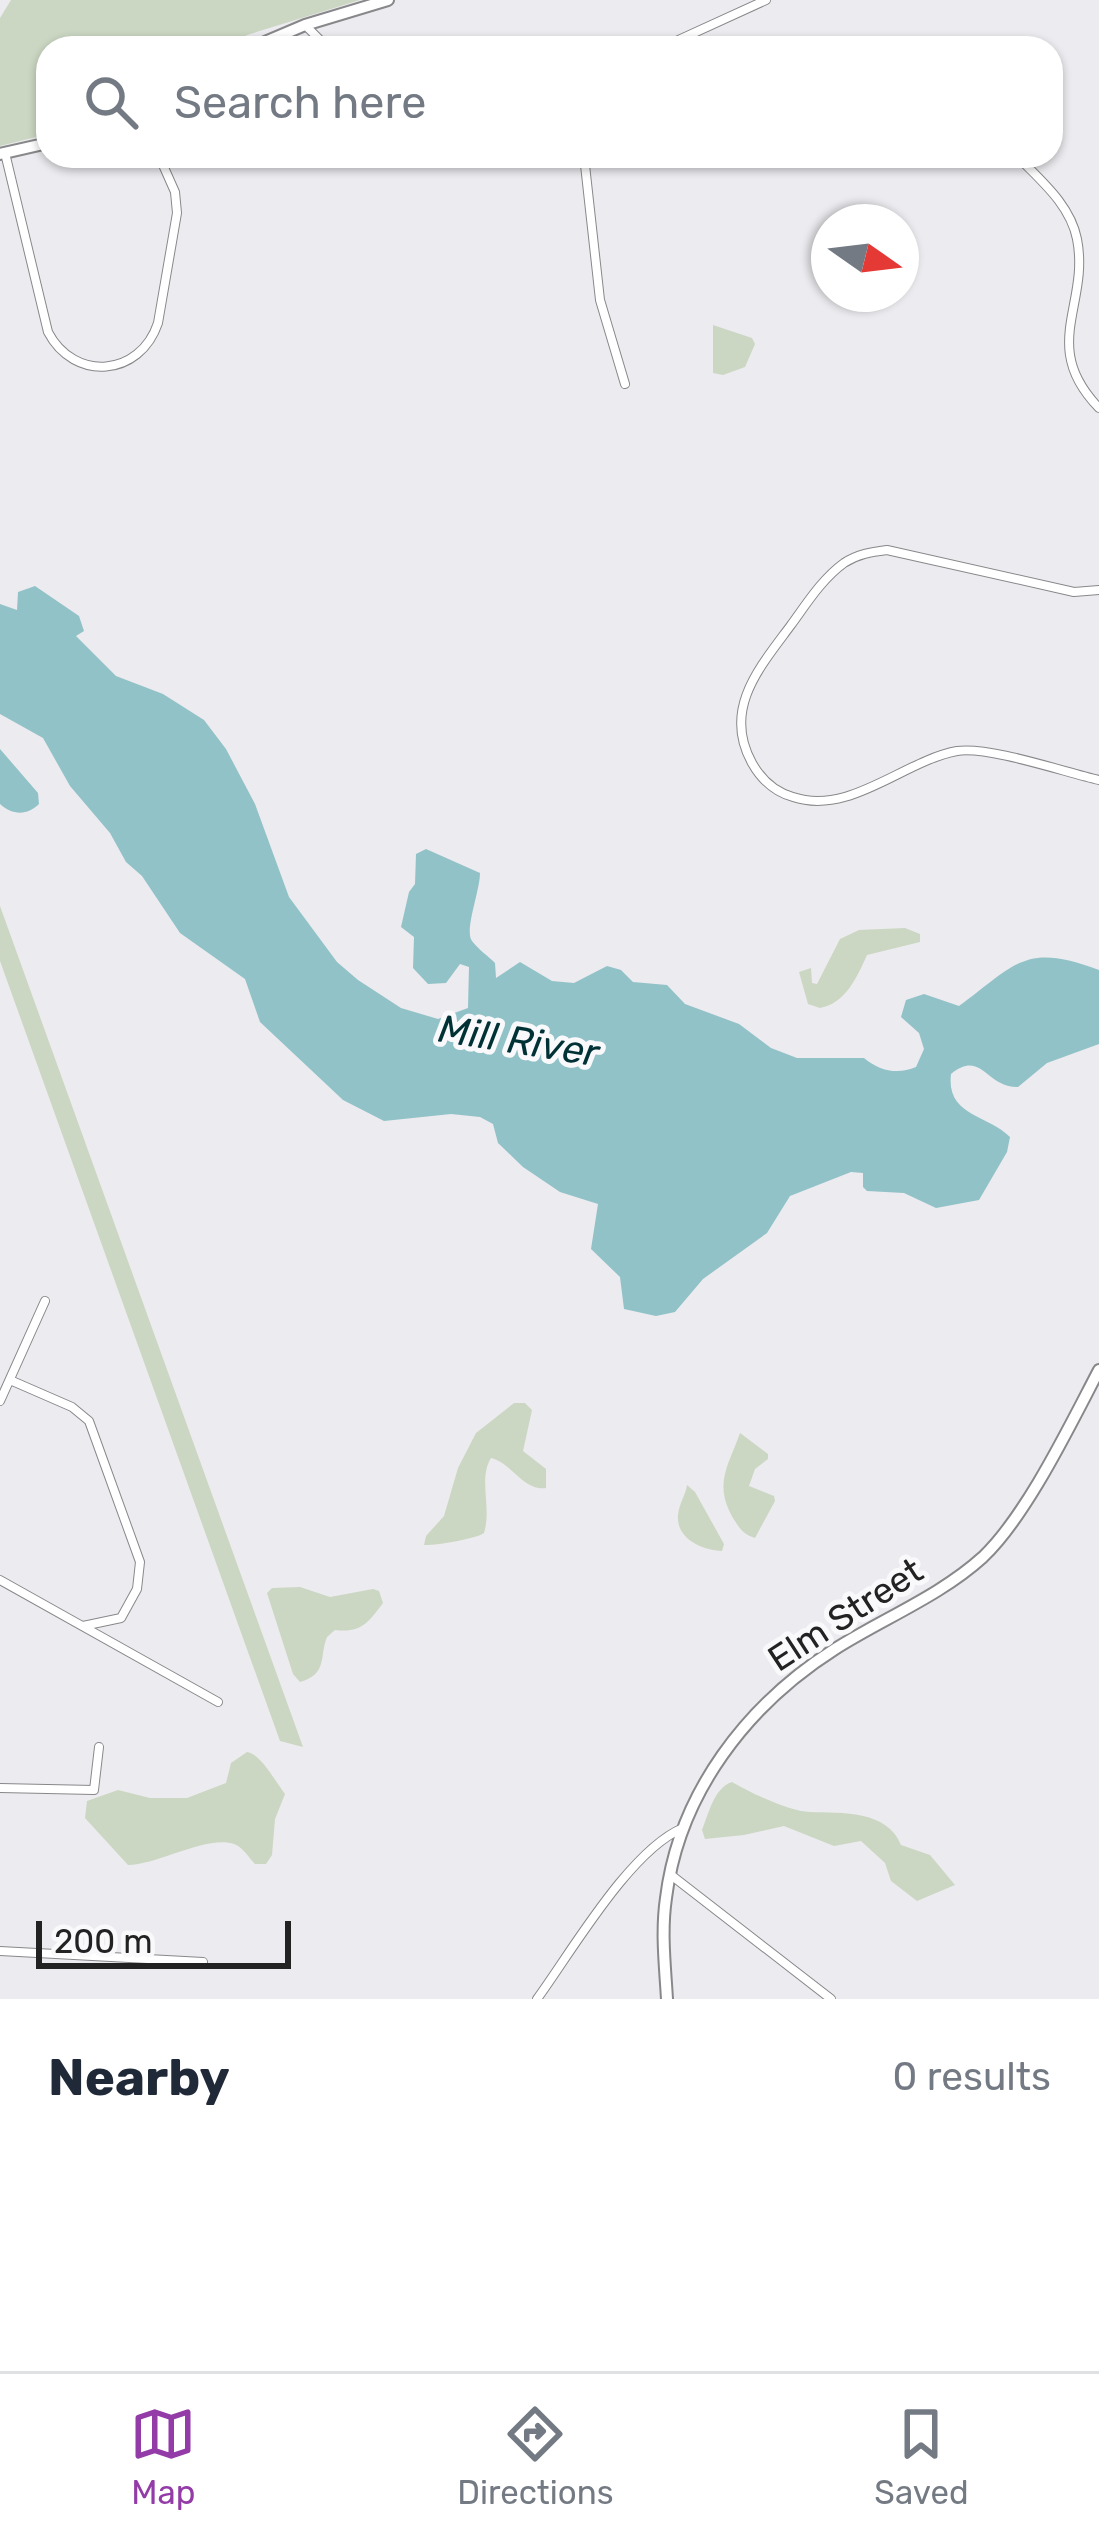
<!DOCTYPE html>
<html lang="en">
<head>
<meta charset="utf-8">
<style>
	:root { --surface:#fff; --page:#f6f6f7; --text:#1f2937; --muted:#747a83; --line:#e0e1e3; --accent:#933ba7 }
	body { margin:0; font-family:Rubik,sans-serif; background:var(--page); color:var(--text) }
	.compass { position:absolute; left:811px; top:204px; width:108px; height:108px; border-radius:50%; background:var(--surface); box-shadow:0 3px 9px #0004; rotate:104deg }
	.scale { position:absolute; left:36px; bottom:30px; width:255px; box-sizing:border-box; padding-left:12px; border:6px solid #232223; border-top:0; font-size:33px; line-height:42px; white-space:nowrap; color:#232223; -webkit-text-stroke:9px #f9f9fc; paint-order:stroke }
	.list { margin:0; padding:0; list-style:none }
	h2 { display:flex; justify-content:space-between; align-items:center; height:156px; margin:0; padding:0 48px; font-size:51px }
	h2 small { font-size:39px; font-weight:400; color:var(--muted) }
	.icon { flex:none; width:66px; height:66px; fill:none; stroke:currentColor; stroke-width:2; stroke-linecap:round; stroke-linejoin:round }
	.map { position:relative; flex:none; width:1099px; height:1999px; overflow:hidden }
	.search { position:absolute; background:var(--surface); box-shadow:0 3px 9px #0004; left:36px; right:36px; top:36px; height:132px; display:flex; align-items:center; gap:30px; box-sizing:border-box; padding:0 42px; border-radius:36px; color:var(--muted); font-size:45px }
	.sheet { height:372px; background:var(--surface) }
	nav { display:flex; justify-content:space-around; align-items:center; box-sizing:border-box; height:168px; border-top:3px solid var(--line); background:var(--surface); font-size:33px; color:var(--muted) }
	nav a { display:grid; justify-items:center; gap:6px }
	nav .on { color:var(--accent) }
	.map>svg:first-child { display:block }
	.green { fill:#cbd7c2 }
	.water { fill:#91c2c7 }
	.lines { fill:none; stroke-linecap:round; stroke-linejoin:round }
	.street-casing { stroke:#88878a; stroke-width:10 }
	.secondary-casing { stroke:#88878a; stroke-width:14 }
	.street { stroke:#fff; stroke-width:8 }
	.secondary { stroke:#fff; stroke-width:10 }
	.labels { text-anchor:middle; stroke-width:10; stroke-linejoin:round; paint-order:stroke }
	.street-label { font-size:36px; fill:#232223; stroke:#f9f9fc }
	.water-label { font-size:39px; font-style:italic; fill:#003135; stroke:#f9f9fc }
</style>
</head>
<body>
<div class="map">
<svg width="1099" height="1999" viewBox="0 0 1099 1999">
	<rect width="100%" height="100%" fill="#ecebef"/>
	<!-- green -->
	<path class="green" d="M11 0H360L247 35 229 48H48V134L0 146V18Z
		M713 325 752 338 755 344 745 367 723 375 713 373Z
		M0 906 303 1747 280 1741 0 961Z
		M905 928 920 934V942L867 955C857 977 846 1003 820 1008L808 1004 799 972 811 968 812 983 817 984 840 939 859 930Z
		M514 1403H525L532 1410 523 1451 546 1469V1488C523 1491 512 1463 491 1458 478 1479 492 1507 484 1533 476 1539 432 1546 424 1545L426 1536 444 1516 458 1468 476 1433Z
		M740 1433 768 1454V1459L755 1469 749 1486 774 1496 775 1501 755 1538C743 1534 740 1529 733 1518 713 1483 729 1465 740 1433Z
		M687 1485 695 1492 724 1544 722 1551C702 1550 676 1539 678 1515 679 1504 686 1494 687 1485Z
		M300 1587 330 1597 373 1589 379 1591 383 1603C368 1623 361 1633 335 1630L327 1637C319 1657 328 1674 300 1682L293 1674 267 1593 272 1588Z
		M247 1752C261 1754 275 1781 285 1794L275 1819 272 1855 266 1864H255C249 1858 242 1846 234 1844 207 1835 157 1865 128 1865L85 1818 87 1801 118 1790 150 1798H187L226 1783 231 1763Z
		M732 1782C749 1792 790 1812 810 1812 842 1813 887 1810 901 1845L930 1855 955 1885 917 1901 891 1881 885 1863 861 1841 834 1846 784 1826 744 1835 705 1839 702 1830C709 1813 714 1788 732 1782Z"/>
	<!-- water -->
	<path class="water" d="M35 586 79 616 84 631 76 636 116 676 163 694 204 720 226 749 255 804 289 897 337 962 358 980 401 1008 438 1019 468 1008 469 967 460 964 446 983 428 984 413 968 414 937 401 927 409 892 415 884 416 854 426 849 480 873C480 891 464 931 472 941 478 949 488 956 495 963L496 978 520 962 552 981 574 983 607 966 621 970 633 982 667 985 685 1004 739 1024 771 1048 797 1058H864C879 1071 898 1075 916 1067L924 1049 919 1033 901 1017 906 1000 924 994 959 1006C1016 964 1025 942 1099 970V1044L1047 1063 1018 1087C986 1088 982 1049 951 1074 946 1116 987 1114 1010 1137L1007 1152 979 1200 936 1208 904 1193 867 1191 863 1187V1173L851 1172 790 1196 767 1233 703 1279 675 1312 656 1316 624 1309 620 1277 591 1249 598 1204 560 1192 523 1167 498 1143 493 1124 480 1117 451 1114 384 1121 343 1100 260 1022 245 979 180 933 142 876 126 862 110 833 70 786 43 738 0 714V604L17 610 18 592Z
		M0 749 38 793 39 804C27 816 12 815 0 804Z"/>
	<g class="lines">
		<defs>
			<path id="street" d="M305 25 328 48
				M661 48 766 0
				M5 153 48 332C74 382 140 377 158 323L177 213 175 192 159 156
				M584 156 600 300 625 384
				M1017 156C1040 180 1070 204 1077 239 1090 305 1039 346 1099 408
				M1099 590 1074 592 887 550C871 552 858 554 844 563 822 579 807 603 791 625 760 667 722 709 752 763 761 779 775 792 793 797 850 816 903 761 957 751 989 746 1064 772 1099 780
				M10 1380 72 1407 89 1421 140 1562 137 1589 121 1618 83 1626
				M0 1401 45 1301
				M0 1580 218 1702
				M0 1788 94 1790 99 1747
				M671 1875 831 1999
				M0 1951 203 1962
				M537 1999C572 1951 630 1850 683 1828"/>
			<path id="secondary" d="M251 48 305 25 388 0
				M0 154 48 143
				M667 1999C665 1965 661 1932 666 1898 679 1793 747 1705 835 1649 884 1618 940 1596 983 1557 1027 1515 1070 1425 1099 1370"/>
		</defs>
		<!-- street casing -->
		<use href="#street" class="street-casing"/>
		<!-- secondary casing -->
		<use href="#secondary" class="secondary-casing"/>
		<!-- street -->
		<use href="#street" class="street"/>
		<!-- secondary -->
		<use href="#secondary" class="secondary"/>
	</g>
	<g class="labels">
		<!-- street labels -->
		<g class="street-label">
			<text transform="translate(845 1614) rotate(-33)" y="13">Elm Street</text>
		</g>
		<!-- water labels -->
		<g class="water-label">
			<text transform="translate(519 1040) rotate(9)" y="14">Mill River</text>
		</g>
	</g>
</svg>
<svg class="compass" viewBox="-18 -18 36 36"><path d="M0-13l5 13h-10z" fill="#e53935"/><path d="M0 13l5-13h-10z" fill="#747a83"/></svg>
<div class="scale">200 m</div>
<div class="search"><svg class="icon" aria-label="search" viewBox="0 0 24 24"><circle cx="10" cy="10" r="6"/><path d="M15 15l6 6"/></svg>Search here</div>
</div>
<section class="sheet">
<h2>Nearby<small>0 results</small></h2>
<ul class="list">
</ul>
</section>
<nav>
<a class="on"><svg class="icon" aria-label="map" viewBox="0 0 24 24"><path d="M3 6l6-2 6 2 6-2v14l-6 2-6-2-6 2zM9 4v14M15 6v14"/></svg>Map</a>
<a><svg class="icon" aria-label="directions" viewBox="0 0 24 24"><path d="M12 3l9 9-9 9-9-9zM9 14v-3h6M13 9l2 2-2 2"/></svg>Directions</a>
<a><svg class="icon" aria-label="saved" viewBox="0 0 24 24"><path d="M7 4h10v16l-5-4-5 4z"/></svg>Saved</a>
</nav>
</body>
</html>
